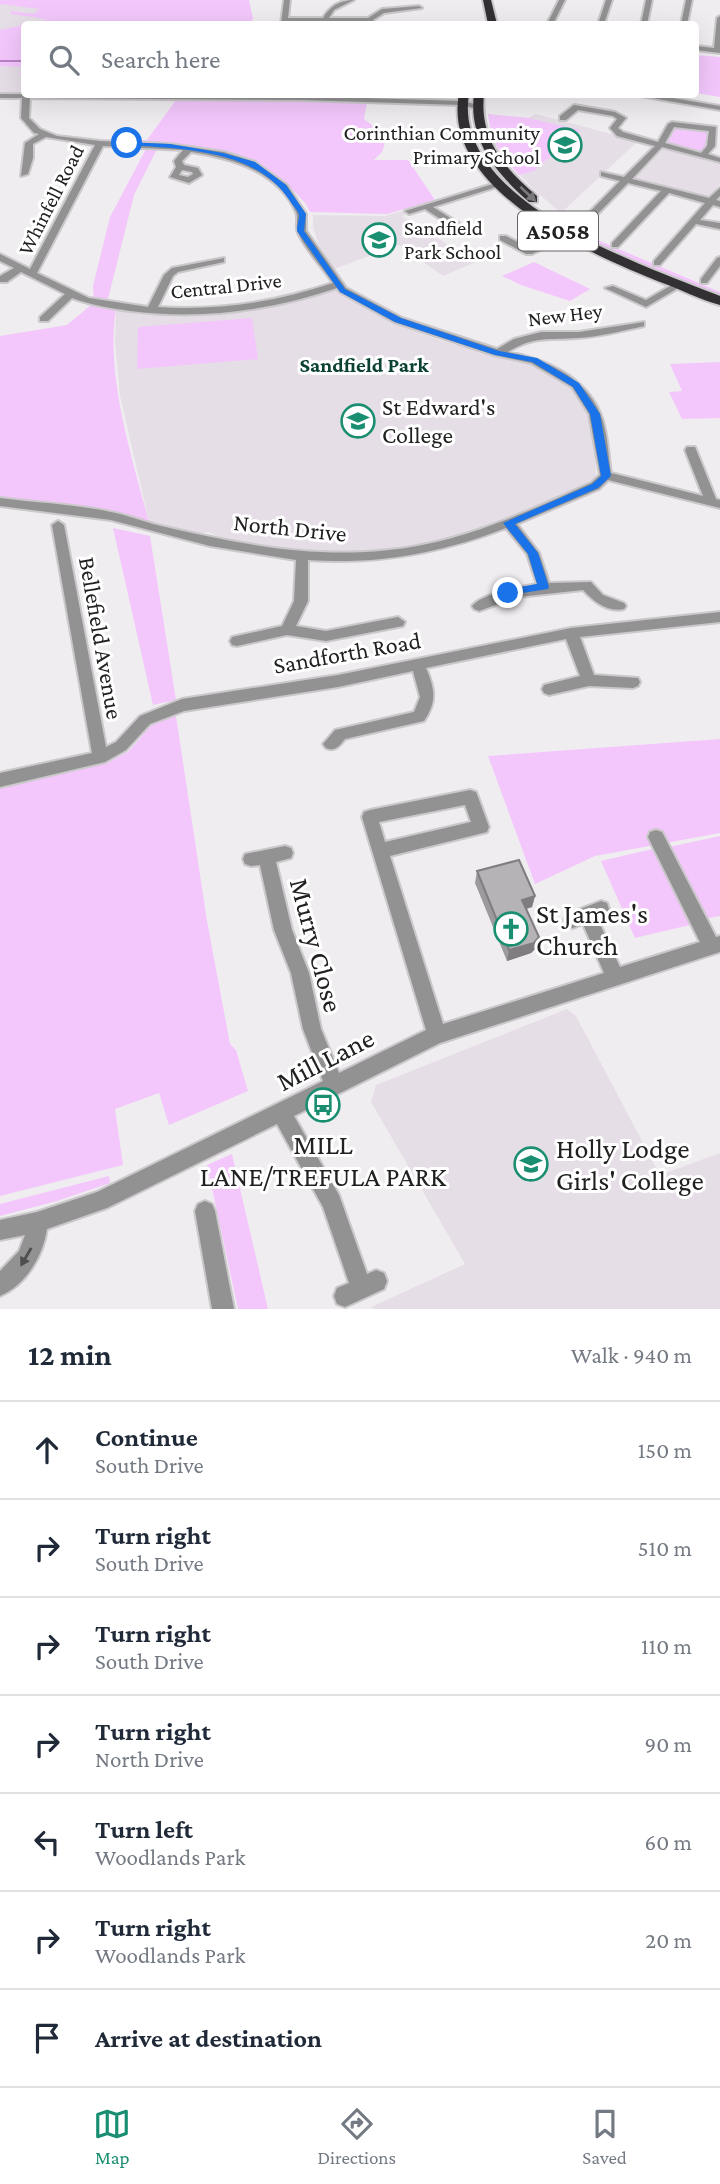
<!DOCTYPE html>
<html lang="en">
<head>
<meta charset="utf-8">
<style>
	:root { --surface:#fff; --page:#f2f2f3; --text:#1f2937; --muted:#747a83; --line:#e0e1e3; --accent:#198e71 }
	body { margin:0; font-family:"Crimson Pro",serif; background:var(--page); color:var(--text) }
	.stop { position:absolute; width:21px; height:21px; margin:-16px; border:5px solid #1a73e8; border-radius:50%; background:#fff }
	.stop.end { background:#1a73e8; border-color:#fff; box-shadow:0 2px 7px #0008 }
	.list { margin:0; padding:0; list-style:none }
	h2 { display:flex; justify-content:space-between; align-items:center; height:91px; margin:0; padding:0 28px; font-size:30px }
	h2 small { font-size:23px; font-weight:400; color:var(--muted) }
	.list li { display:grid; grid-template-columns:46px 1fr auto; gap:21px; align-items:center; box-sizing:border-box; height:98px; padding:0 28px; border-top:2px solid var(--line) }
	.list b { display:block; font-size:26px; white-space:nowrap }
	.list p { margin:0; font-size:23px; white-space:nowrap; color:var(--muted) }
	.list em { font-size:23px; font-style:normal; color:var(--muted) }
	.icon { flex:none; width:38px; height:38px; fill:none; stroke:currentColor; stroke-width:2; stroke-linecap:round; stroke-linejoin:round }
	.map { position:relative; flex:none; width:720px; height:1309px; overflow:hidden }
	.search { position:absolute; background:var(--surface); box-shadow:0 7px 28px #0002; left:21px; right:21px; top:21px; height:77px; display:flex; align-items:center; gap:18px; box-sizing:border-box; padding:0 24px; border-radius:7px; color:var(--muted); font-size:26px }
	.sheet { height:777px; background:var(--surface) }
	nav { display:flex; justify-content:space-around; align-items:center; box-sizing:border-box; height:98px; border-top:2px solid var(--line); background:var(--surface); font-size:19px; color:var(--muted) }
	nav a { display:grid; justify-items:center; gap:4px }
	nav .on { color:var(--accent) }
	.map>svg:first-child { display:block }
	.built { fill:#e6dee7 }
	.green { fill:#f3c7fc }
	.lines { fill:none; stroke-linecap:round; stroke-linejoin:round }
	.stream { stroke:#ba82c6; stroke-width:2 }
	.minor-casing { stroke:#cbc8cb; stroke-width:4 }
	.highway-casing { stroke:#cbc8cb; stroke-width:4 }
	.minor { fill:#939293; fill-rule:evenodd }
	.highway { fill:#323032; fill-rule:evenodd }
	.wall { fill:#9c9a9d }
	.shaded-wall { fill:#7f7d7f }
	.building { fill:#b5b3b6; stroke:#7f7d7f; stroke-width:2 }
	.oneway { fill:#7a787a }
	.oneway2 { fill:#4f4e4f }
	.route { fill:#1a73e8 }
	.labels { text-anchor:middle; stroke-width:6; stroke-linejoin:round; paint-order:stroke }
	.far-poi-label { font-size:21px; fill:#222122; stroke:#fff; text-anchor:end }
	.far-street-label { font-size:21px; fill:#222122; stroke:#fff }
	.far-neighbourhood-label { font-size:21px; font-weight:bold; fill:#0b4132; stroke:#fff }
	.shield { fill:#fff; stroke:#646464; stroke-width:2 }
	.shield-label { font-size:23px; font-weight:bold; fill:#222122 }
	.poi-label { font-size:24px; fill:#222122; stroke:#fff; text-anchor:start }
	.street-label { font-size:24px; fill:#222122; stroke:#fff }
	.near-poi-label { font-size:28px; fill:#222122; stroke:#fff; text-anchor:start }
	.near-street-label { font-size:28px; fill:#222122; stroke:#fff }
</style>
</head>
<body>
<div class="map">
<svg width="720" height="1309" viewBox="0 0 720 1309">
	<rect width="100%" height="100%" fill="#f0edf0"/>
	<!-- built -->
	<path class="built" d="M0 0H117L5 30H0Z
		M11 65 24 68 19 73 24 76V94H0V66Z
		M488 114 528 118 536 114 638 141 561 213 533 189 497 149 491 136Z
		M664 148 720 163V184L706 199 634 179Z
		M406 210 411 213 402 216 476 262 443 276 399 245 334 269 318 243 313 227V215L385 216Z
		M336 285 354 300 396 324 442 341 536 365 568 382 585 404 593 425 592 431 595 432 596 477 574 490 489 525 416 547 374 552 325 553 288 549 228 540 208 532 198 534 164 525 150 526 120 396 115 343 116 309 153 313 227 312Z
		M567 1009 576 1016 660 1175 720 1153V1309H373L371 1307 465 1264 371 1102 376 1085Z"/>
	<!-- green -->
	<path class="green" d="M0 0H249L253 19 249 24H26L47 19 11 14V11L34 14 40 9 0 4Z
		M24 25V76L19 73 24 69 22 67 0 66V30Z
		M696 55 720 57V97L696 93Z
		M176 100 367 103 364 119 387 137 382 152 374 160H408L435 200 387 214 310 212 306 204 288 185 254 162 226 153 137 143 139 140H147Z
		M488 114 528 118 580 130 534 171 519 175C500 153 492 143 488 114Z
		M674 126 709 131 708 146 701 152 666 143Z
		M146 149H157L134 195 107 303 94 301 93 286 110 217Z
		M581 233 720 292V298L576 237Z
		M534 262 590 289 570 301 521 285 502 276Z
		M91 305 116 309C105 377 133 460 150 526L112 512 0 500V336L67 325Z
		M252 318 258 359 137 369 138 327Z
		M720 362V418L682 419 669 392 682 391 670 364Z
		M113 528 150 536 176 700 153 705Z
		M176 716 207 921 230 1044 236 1050 248 1091 169 1125 159 1093 115 1109 123 1165 0 1196V783L108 763 129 751 154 722Z
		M720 739V833L595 856 535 884 488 756Z
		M720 836V916L704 919 669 847Z
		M657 848 694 924 635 938 601 861Z
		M232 1154 268 1309H238L207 1165Z
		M109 1176 110 1183 57 1201 0 1216V1204Z"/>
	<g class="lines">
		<!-- stream -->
		<path class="stream" d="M0 61H24"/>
		<defs>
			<path id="minor" d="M284 0H290L288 18H323C330 6 340 0 354 0L334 10 329 18H368L382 9 419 6 422 8 384 13 373 20 376 24 367 22H329V24H323L322 22H288L287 24H281Z
				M559 0H565L553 24H547Z
				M606 0H612L604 24H598Z
				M646 0H652L647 24H641Z
				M686 0H692L687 24H681Z
				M720 16V53L696 50V46L714 48 717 18Z
				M0 94 302 96 461 101 480 105V109H477L461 105 302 100 30 98 29 118 40 129 57 136 100 141 170 144 224 152 255 162 287 185 306 214V231L346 288 402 318 497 349 514 339 541 332H579L644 322V326C622 331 599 337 577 338 549 340 533 336 508 352 545 359 584 376 600 413 608 431 608 455 611 473L703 496 685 450 687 447H695L716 499 720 500V508L608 480 599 489 517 524 539 553 549 583 591 582 603 595 624 603 626 606 624 609C608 613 593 601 583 590L518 597 479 611 474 609 472 606C483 593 520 587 537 584L527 554 506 528C442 553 377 565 308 560V601L296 626 326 631 398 617 405 622 403 626 326 641 287 635 237 646 232 645 230 641 232 637 282 626 294 601 296 560 210 546 111 520 0 506V498C37 503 75 504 111 512 127 515 142 521 157 525 233 543 311 559 389 550 460 543 527 512 591 483L600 475 589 414 572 387 531 363 494 355 394 322 340 292 337 288C270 311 200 320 130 311 110 308 91 305 72 298L48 321H40V317L65 294 21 272 7 282H0V276L14 268 0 261V254L30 269 95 145 46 137 33 144V158L28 174 21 176 25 143 39 134 34 133 21 118 22 98H0ZM103 146 183 150 174 161 176 167 170 177 189 183 202 175 198 168 184 165 182 161 191 152C231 158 278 171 296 212 299 218 295 227 298 233 306 250 322 267 333 283 276 302 218 311 158 307L173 276 178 272 224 262V258L172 268 164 275 148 307 89 298 37 273ZM182 170 192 172 193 174 188 177 179 175Z
				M629 94H649L720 106V110Z
				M574 105 615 112 626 118 618 128 623 132 658 142 668 124 672 122 716 127 715 146 708 154 720 158V162L662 147 632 179 709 198 720 188V196L716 200 720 201V207L713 205 700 220 720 223V229L696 224 660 265H654V261L705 203 669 193 618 247H612V243L661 191 628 183 581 231 532 254H526L500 240V236H506L529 248 575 227 620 181 601 176V172L624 177 655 146 617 136 610 128 617 119 613 116 578 110 566 120H560V116ZM674 127 709 131 707 146 701 153 665 143Z
				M496 183 503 185 433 207 468 229V233H462L425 209 409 214 405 211Z
				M720 257V266L707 283H701V279L717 258Z
				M677 282 685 284 646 307 605 288 613 286 646 300Z
				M58 521 64 525 106 747 116 742 140 716 182 699 338 675 571 628 720 612V622L580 637 594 675 638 678 640 682 638 686 633 688 589 686 549 695 544 693 542 689 544 685 580 676 566 639 426 668C435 689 437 702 424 721L345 739C339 746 335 752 326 748L323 744 335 730 414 712 420 697 413 671 338 687 184 711 150 724 126 750 105 762 0 787V773L92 753 52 525Z
				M470 790 476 792 478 797 489 827 487 832 390 856 443 1024 604 973 583 924 573 928 567 926 564 920 567 914 601 901 607 903 609 909 607 915 597 918 620 967 700 942 648 837 650 832 656 830 662 832 716 937 720 936V952L440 1043 294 1116 339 1195 367 1274 376 1270 384 1273 387 1281 384 1289 345 1307 337 1304 334 1296 337 1288 349 1283 323 1207 277 1124 107 1208 47 1229C43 1256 26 1285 0 1296V1271L19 1251 25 1235 0 1240V1220L37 1212 97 1192 323 1081 303 1029 291 973 274 930 260 865 251 866 245 864 243 859 245 854 285 846 291 848 293 853 291 858 276 862 292 930 309 973 321 1029 339 1073 426 1030 362 817 364 812 370 810ZM465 805 471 822 385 842 379 822Z
				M205 1201 212 1204 215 1211 234 1309H212L195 1211 198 1204Z"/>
			<path id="highway" d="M483 0H491L497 24H488Z
				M459 94H469C451 201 644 266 720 296V305C700 300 680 289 660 282 590 254 441 190 459 94Z
				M474 94H484C479 139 505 169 537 196V202H529C496 173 468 140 474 94Z"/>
		</defs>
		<!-- minor casing -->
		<use href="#minor" class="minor-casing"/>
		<!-- highway casing -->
		<use href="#highway" class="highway-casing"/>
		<!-- minor -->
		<use href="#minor" class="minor"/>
		<!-- highway -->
		<use href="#highway" class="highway"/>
	</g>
	<!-- wall -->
	<path class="wall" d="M477 871 535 896 532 907 526 909 536 948 531 953 507 961 475 883Z"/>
	<!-- shaded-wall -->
	<path class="shaded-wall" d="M535 896 532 907 519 911 522 900Z
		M539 937 536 948 531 953 507 961 509 950Z"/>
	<!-- building -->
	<path class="building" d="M519 860 535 896 522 900 539 937 534 943 509 950 477 871Z"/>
	<!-- one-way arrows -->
	<defs><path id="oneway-solid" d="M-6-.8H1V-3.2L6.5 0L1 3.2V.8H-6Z" transform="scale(1.75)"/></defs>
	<use class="oneway" href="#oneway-solid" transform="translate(528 194) rotate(43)"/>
	<use class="oneway2" href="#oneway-solid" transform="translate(26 1257) rotate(120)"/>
	<!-- route -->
	<path class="route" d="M124 142 170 144 223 153 255 162 286 185 306 214 304 231 345 289 401 318 499 351 537 358 579 383 600 414 611 476 598 488 515 524 538 553 549 587 548 589 504 596V590L537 584 528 554 503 523 592 484 601 476 590 414 573 387 532 362 495 355 395 322 340 292 297 231C297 226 299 219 299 215 298 210 292 205 290 201 256 149 183 149 127 145Z"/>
	<!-- icons -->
	<defs>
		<symbol id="school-ring" viewBox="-11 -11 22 22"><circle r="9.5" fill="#fff" stroke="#198e71" stroke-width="1.5"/><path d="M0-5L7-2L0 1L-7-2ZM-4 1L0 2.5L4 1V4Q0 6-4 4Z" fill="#198e71"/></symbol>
		<symbol id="church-ring" viewBox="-11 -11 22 22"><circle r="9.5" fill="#fff" stroke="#198e71" stroke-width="1.5"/><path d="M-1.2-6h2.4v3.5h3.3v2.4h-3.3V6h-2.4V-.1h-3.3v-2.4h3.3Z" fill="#198e71"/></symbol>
		<symbol id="bus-ring" viewBox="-11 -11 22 22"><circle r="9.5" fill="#fff" stroke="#198e71" stroke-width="1.5"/><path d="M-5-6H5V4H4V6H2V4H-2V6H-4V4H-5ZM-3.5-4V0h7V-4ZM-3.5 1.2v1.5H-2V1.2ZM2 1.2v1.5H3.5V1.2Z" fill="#198e71"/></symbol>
	</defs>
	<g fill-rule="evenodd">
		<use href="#school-ring" x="546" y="126" width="38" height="38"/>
		<use href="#school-ring" x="360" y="221" width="38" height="38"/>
		<use href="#school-ring" x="339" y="402" width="38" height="38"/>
		<use href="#church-ring" x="492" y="910" width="38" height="38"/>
		<use href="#bus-ring" x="304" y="1086" width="38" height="38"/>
		<use href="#school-ring" x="512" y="1145" width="38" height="38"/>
	</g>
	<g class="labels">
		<!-- far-poi labels -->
		<g class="far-poi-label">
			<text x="540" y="140">Corinthian Community<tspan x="540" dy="24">Primary School</tspan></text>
			<text x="404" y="235" text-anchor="start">Sandfield<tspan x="404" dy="24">Park School</tspan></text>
		</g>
		<!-- far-street labels -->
		<g class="far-street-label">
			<text transform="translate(51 200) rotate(-63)" y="7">Whinfell Road</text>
			<text transform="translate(226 286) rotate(-6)" y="7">Central Drive</text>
			<text transform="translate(565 315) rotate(-7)" y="7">New Hey</text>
		</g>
		<!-- far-neighbourhood labels -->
		<g class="far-neighbourhood-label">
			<text x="364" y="372">Sandfield Park</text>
		</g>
		<!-- shield labels -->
		<rect class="shield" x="518" y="211.5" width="80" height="39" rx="5"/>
		<g class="shield-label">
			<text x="558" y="239">A5058</text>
		</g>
		<!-- poi labels -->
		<g class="poi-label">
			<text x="382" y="415">St Edward's<tspan x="382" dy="28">College</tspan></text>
		</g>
		<!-- street labels -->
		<g class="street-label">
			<text transform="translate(290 528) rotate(6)" y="8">North Drive</text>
			<text transform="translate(101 638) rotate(80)" y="8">Bellefield Avenue</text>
			<text transform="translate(347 653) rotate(-10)" y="8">Sandforth Road</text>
		</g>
		<!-- near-poi labels -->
		<g class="near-poi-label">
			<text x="536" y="923">St James's<tspan x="536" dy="32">Church</tspan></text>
			<text x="323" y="1154" text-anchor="middle">MILL<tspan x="323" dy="32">LANE/TREFULA PARK</tspan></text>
			<text x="556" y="1158">Holly Lodge<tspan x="556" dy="32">Girls' College</tspan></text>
		</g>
		<!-- near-street labels -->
		<g class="near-street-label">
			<text transform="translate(317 945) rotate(75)" y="10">Murry Close</text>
			<text transform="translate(325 1059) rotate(-27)" y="10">Mill Lane</text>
		</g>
	</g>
</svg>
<div class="stop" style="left:127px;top:143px"></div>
<div class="stop end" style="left:508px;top:593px"></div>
<div class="search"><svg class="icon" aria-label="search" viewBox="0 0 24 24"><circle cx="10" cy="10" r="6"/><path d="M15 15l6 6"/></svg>Search here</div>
</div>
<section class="sheet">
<h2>12 min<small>Walk · 940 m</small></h2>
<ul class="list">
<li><svg class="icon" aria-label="ahead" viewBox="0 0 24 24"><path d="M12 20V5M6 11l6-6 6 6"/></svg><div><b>Continue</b><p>South Drive</p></div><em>150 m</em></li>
<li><svg class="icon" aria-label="right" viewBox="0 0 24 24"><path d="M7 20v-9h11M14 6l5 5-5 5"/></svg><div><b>Turn right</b><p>South Drive</p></div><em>510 m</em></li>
<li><svg class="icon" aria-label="right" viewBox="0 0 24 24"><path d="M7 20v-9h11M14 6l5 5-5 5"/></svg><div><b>Turn right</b><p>South Drive</p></div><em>110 m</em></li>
<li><svg class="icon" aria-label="right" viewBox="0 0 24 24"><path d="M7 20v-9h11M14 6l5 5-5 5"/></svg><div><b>Turn right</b><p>North Drive</p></div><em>90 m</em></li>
<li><svg class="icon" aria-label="left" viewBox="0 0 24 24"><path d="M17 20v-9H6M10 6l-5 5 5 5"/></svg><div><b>Turn left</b><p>Woodlands Park</p></div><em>60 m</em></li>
<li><svg class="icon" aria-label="right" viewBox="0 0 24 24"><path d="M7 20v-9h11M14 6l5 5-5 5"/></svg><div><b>Turn right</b><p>Woodlands Park</p></div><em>20 m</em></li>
<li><svg class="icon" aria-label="arrive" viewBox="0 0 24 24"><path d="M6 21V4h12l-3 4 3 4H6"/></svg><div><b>Arrive at destination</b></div></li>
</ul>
</section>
<nav>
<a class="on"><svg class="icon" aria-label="map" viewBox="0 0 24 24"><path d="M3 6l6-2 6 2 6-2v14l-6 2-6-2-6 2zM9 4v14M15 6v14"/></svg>Map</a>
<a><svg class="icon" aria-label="directions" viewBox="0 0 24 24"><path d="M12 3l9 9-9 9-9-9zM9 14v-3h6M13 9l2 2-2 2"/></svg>Directions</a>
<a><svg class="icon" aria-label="saved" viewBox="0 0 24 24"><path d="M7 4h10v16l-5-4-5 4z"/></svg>Saved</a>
</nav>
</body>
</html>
